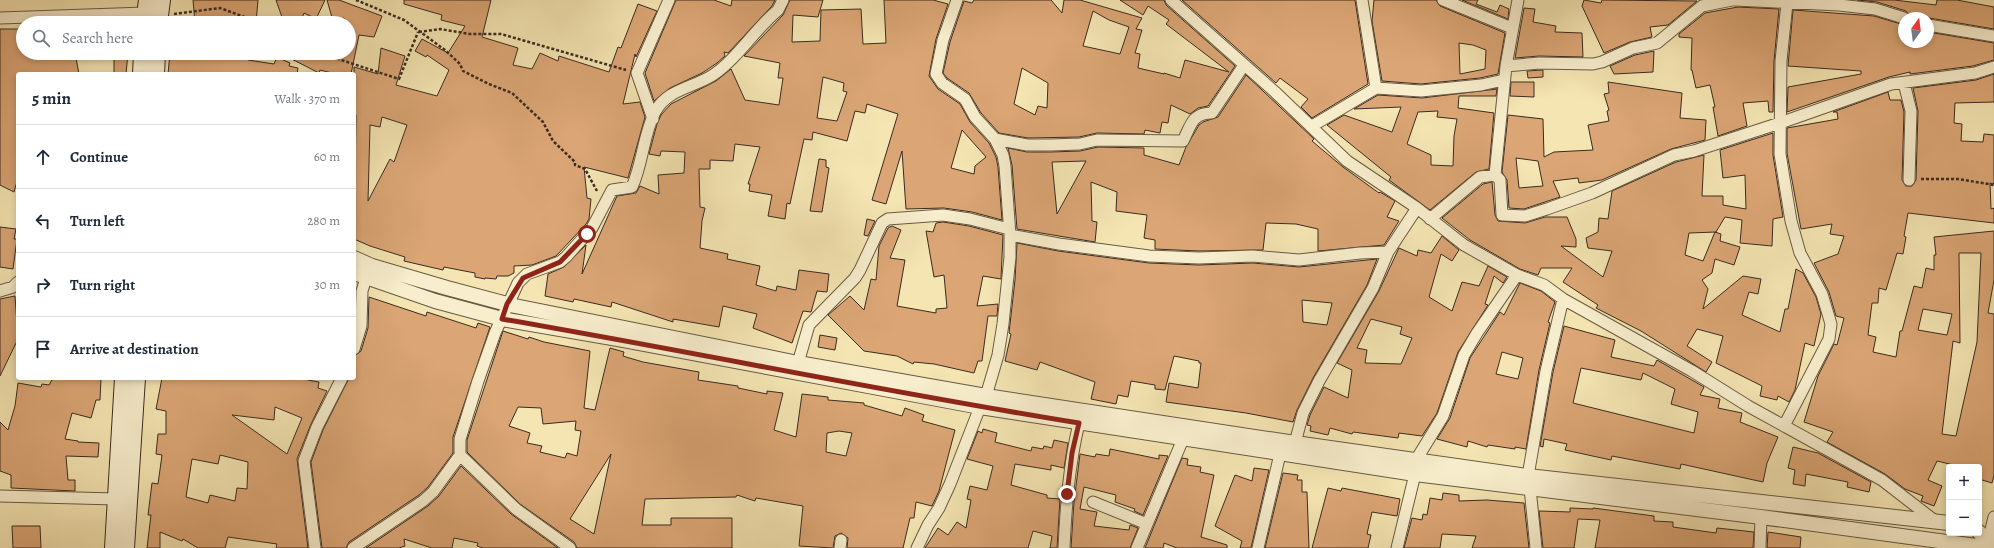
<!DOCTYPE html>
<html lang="en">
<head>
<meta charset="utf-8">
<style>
	:root { --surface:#fff; --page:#f2f2f3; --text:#1f2937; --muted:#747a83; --line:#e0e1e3 }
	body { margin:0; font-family:Alegreya,serif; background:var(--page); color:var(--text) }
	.controls { position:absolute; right:12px; bottom:12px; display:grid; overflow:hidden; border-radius:4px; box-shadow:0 2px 6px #0003 }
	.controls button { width:36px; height:36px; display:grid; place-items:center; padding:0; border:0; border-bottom:1px solid var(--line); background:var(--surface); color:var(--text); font:20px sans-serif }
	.compass { position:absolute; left:1898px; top:12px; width:36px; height:36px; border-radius:50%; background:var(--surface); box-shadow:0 2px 6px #0003; rotate:14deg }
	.stop { position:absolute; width:12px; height:12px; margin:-9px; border:3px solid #8f2418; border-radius:50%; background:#fff }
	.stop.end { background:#8f2418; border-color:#fff; box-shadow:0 1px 4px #0008 }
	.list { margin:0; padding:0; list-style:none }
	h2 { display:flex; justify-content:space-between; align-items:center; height:52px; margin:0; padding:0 16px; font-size:17px }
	h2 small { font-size:13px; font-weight:400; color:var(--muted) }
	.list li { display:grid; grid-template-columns:26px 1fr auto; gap:12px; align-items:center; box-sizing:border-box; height:64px; padding:0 16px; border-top:1px solid var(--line) }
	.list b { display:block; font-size:15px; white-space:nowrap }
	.list em { font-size:13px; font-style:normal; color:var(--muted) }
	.icon { flex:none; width:22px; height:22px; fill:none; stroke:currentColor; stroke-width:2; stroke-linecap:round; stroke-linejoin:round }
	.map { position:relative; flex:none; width:1994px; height:548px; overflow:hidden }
	.search { position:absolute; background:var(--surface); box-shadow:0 2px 6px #0003; left:16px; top:16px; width:340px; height:44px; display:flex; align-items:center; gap:10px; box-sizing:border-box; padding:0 14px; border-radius:22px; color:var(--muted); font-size:15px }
	.panel { position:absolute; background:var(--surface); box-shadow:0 2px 6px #0003; left:16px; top:72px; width:340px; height:308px; border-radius:4px }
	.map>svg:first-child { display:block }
	.building { fill:#dba575; stroke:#3a2b20; fill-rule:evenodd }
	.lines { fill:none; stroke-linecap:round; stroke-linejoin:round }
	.minor-casing { stroke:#685a44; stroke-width:13 }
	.tertiary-casing { stroke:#685a44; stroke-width:16 }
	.secondary-casing { stroke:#3a2b20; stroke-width:18 }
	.path { stroke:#3a2b20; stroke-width:2.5; stroke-dasharray:3 2; stroke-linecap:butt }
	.minor { stroke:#f8eecd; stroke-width:11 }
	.tertiary { stroke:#f8eecd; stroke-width:14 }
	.secondary { stroke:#f8eecd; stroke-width:16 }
	.route { stroke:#8f2418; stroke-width:5 }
</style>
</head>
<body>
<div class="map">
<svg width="1994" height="548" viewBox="0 0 1994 548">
	<rect width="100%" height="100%" fill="#f4e5b2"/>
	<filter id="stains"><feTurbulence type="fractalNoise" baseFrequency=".005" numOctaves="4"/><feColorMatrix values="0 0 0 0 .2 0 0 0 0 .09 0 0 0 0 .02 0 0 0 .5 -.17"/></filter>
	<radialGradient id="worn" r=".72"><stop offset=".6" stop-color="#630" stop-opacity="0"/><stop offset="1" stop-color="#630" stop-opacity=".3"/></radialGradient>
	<!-- building -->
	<path class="building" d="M193 0H258L256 23H225L227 17 195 23Z
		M276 0H325L316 19 304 13 300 23H284Z
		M327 0H339L382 16 374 37 359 35 351 74H336L320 70 319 73 280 53H349V23H344V18L333 21Z
		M404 0H491L482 37 518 48 513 65 532 69 540 53 558 61 559 56 609 72 618 47 621 48 638 4 657 11 636 57 635 54 623 104 640 102 645 117 628 178 584 167 587 198 591 199 589 219 586 224 556 256 532 265 514 266V273L508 276H497L496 279 485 278V279L475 277V273L444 267 443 270 404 261 405 257 370 246 354 239 356 115H354V67L378 74 381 48 405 56 396 85 437 96 449 70 427 55 426 57 415 51 422 39 448 53 465 26 441 20 442 15 404 4ZM382 117 407 125 394 162 390 159 368 201 370 125 380 127Z
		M676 0H714L731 6 732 0H775L772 6 728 53 724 52 725 56 717 63 702 73 670 88 654 101 645 73Z
		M790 0H823L818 17 793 15 792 42 820 41 821 10 861 9 863 44 886 43 884 0H933L948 4 936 39 929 76 938 89 960 104 970 122 989 143 996 157 998 167 1002 220 972 212 944 208 906 209 902 151 886 204 872 200 898 114 867 104 865 113 855 111 847 141 813 132 812 140 804 139 790 204 787 203 785 219 768 216 772 195 749 191 750 184H748L760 147 735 144 733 161 710 160V169H699L700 207 705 208 702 221 700 248 728 254 727 259 760 266 756 285 776 291 777 286 796 290 799 270 829 274 827 292 817 291 811 312 803 311 792 343 753 328 757 314 723 306 719 327 673 319V322L612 302 611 307 574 299 573 302 545 296 548 274 564 267 586 245 582 274 617 196 636 193 640 186 659 194 658 175 684 173 685 152 661 151 660 156 649 154 657 124 661 115 671 104 716 81 731 69 745 100 779 105 783 78H778L780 63 744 56 783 15ZM823 77 844 83 843 91 847 92 837 121 817 118ZM962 130 986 157 975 166 974 174 951 168Z
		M974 0H1051L1062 13 1064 0H1080L1142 18 1136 29 1142 30 1135 53 1140 54 1138 68 1164 74V73L1180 78 1185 60 1229 72 1166 24 1169 20 1148 6 1143 15 1120 0H1164L1166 5 1235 66 1208 106 1198 108 1190 114 1171 105 1168 123 1162 122 1160 133 1145 130 1144 134 1097 133 1079 137 1028 138 999 133 981 113 969 93 947 78 943 73 950 42 964 1 972 3ZM1093 11 1109 20 1129 27 1120 54 1083 46ZM1022 68 1048 83 1047 108 1038 106 1035 115 1014 104Z
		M1182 0H1355L1368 84 1312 118 1301 107 1308 99 1280 78 1276 83Z
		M1374 0H1436L1440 6 1505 33 1498 74 1480 78 1421 84 1382 81 1372 21ZM1459 43 1473 45 1486 50 1485 69 1460 74Z
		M1462 0H1478L1476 4 1497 12 1500 5 1509 9 1508 19Z
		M1584 0 1601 3 1602 0 1697 1 1668 25 1650 27 1652 37 1630 42 1604 53 1582 6Z
		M1857 0H1894L1936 5 1937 0H1957L1994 7V29L1929 18H1911L1906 11 1877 2Z
		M1738 7 1779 9 1774 61 1773 112H1769L1768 101 1743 103 1747 126 1718 136 1713 107H1715L1710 85 1696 88 1692 70H1691L1692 38 1679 37V34L1705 13Z
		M1524 8 1535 9 1533 22 1556 26 1555 32 1582 33 1583 57 1539 56 1515 58Z
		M1793 10 1874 16 1904 25V43H1928V32L1994 43V60L1973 66 1910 74V72L1889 77 1787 112 1788 87 1861 74V71L1788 66Z
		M0 29H20V50L23 51V53H75L79 74H18V178L14 192 0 185Z
		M1654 51 1653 72 1614 74 1610 66 1635 55Z
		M114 53H128L126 74H114Z
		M170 53H250L248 60 274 64 277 57 290 63 289 66 298 68 297 74H168Z
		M1543 70V77L1528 78 1527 71Z
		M1994 74V102L1955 103 1954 123 1962 124 1961 141 1983 142 1984 134 1994 135V184L1990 183 1991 209 1994 208V223L1908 213 1904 236 1906 237 1903 254 1897 253 1886 290 1879 288 1878 303H1872L1868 335 1876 337 1873 352 1896 357 1900 331H1902L1914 286 1922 288 1926 268 1934 270V255H1936L1934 237 1994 231V280L1988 313 1994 314V475L1992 483 1979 479V467H1962L1937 461 1928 480 1942 486 1934 506 1921 501 1923 496 1905 489 1885 474 1827 442 1833 432 1804 422 1818 376 1834 344 1837 345 1844 318 1836 316 1829 292 1814 263 1838 254 1844 236 1830 234 1832 224 1801 229 1787 153V128L1838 119 1837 112H1833L1888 92 1890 100H1901L1904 112 1902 180 1906 186H1912L1916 180 1918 111 1913 88 1976 80ZM1959 253H1981L1977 342 1956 436 1942 434 1953 341 1960 343ZM1923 309 1952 314 1947 335 1918 330Z
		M1246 75 1314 139 1312 141 1343 167 1379 193 1380 192 1395 201 1387 217 1399 221 1384 245 1318 251V229L1296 224 1266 223 1263 250 1199 251 1155 249V240L1144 238 1147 215 1116 211 1117 192 1091 182 1092 221 1097 222 1095 242 1017 229 1012 165 1008 148 1027 152H1051L1080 151 1098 147 1144 148V155L1179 165 1186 147 1199 125 1203 122 1218 117ZM1086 161 1057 214 1052 162Z
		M1511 82H1534V97L1510 96Z
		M1608 82 1682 93 1680 118 1706 120 1705 140 1671 149 1602 180 1579 183 1578 178 1553 181 1560 197 1524 209 1509 208 1507 180 1502 172 1508 115 1543 119 1544 157 1554 152 1593 150 1588 125 1609 121 1607 111 1609 110 1604 94 1609 93ZM1516 158 1538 161 1543 186 1519 188Z
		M1497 89 1496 96H1459L1458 108 1494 113 1489 169 1476 172 1430 210 1389 180 1391 177 1327 125 1344 115 1392 132 1401 107 1354 109 1378 95 1422 98ZM1438 111 1437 117 1457 119 1454 136 1453 166 1431 165V155L1407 144 1418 112Z
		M1773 133V155L1783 217 1773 219 1772 246 1740 243 1742 220 1725 217 1716 232 1689 233 1685 255 1703 261 1715 232 1721 234 1720 241 1740 247 1734 265 1715 259 1712 273 1702 280 1708 289 1703 309 1743 276 1761 279 1758 294 1749 292 1742 315 1780 332 1785 309H1788L1796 269 1803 273 1816 297 1821 314 1814 346 1805 343 1795 390 1789 402 1778 396 1777 400 1760 396 1762 386 1716 363 1723 336 1697 329 1687 346 1712 362 1706 372 1641 331 1596 308 1598 305 1563 282 1572 268H1541L1538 275 1520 269 1470 240 1442 218 1483 184 1492 182 1495 215 1498 221 1525 223 1545 217H1567L1576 239V247L1561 246 1603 277 1612 251 1588 248 1586 238 1598 232 1599 218 1608 219 1612 191 1676 162 1704 155 1702 196H1723V205L1746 209 1745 175 1723 178 1720 150Z
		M819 159 826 160V167L829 168 822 212 810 211Z
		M867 219 875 221 868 236 864 235Z
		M943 222 969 226 1003 235 1001 279 983 276 977 306 998 304 997 316H988L982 361H978L974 373 934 364 914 362 913 364 897 356 864 351 828 315 850 296 864 310 871 279 876 280 879 246 888 228 892 226 901 230 890 258 905 260 897 306 936 313V309L947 308 944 275 934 277 926 231 933 232 936 223Z
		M0 227 16 229 14 239H17L13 269 0 267Z
		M1442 236 1459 250 1452 261 1441 254 1429 297 1452 311 1462 282 1479 286 1488 266 1507 277 1503 283 1494 276 1485 304 1488 305 1458 352 1437 413 1422 436 1399 433 1398 438 1353 432 1352 434 1330 428 1328 435 1310 431 1311 426 1307 425 1310 415 1324 387 1348 398 1352 370 1337 363 1379 291 1399 248 1417 256 1418 250 1431 253ZM1371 319 1402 327 1400 334 1412 338 1401 364 1365 363 1367 350 1357 348Z
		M1017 243 1058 251 1149 263 1199 265 1253 263 1299 267 1377 259 1367 285 1313 378 1297 410 1293 422 1246 413 1166 402 1169 383 1198 388 1201 363H1199V361L1174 356 1165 390 1155 389V385L1131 381 1128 397 1118 395 1116 404 1091 399 1095 382 1040 362 1037 370 1005 361 1011 334 1009 333 1015 280ZM1302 300 1332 303 1327 325 1303 322Z
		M1520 283 1541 291 1555 302 1548 322 1550 323 1539 370 1526 449 1515 447V449L1488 445 1487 447 1468 441 1467 447 1437 439 1450 418 1470 358 1500 312 1504 315ZM1502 352 1523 358 1518 379 1496 374Z
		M15 296 18 339 0 376V299Z
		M369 297 426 316 427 312 476 328 478 323 490 327 453 437V453L428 487 419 495 349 542 346 548H322L311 462 323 430 349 378H354V356L361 351 368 328Z
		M1564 326 1615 340 1611 357 1654 366 1657 360 1704 387 1700 395 1720 399 1718 408 1742 413 1740 422 1778 437 1767 463 1763 482 1681 464 1680 469 1612 456 1611 460 1565 450 1567 444 1544 439 1543 447 1540 446 1553 372ZM1581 368 1641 380 1643 373 1675 389 1671 404 1698 412 1694 433 1573 403Z
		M503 331 528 339 529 337 544 342 590 351 584 408 595 410 610 348 624 352 623 356 626 357 643 362 699 372 698 380 738 386V388L767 394V391L783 393 774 430 796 437 802 394 828 397V400L864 403V405L902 416 905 408 924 415 922 421 955 430 939 491 932 506 916 502 914 518H910L903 548H847L848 538 841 533 835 536 833 548 799 546 803 506 756 498 755 501 737 495 736 497 645 499 642 525H671V518H732V548H577L574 542 520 504 467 452V440ZM518 407 541 408 543 424 576 421 575 430 581 431 577 456 567 453 565 458 540 452 542 446 527 443 530 433 509 426ZM839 431 852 433 846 456 826 452 827 433ZM611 454 594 534 570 519Z
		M820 335 837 338 835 350 818 347Z
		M53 378H101L100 400H96L91 418 72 413 65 439 78 441V442L99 443 98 457 66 456 68 480H75V491L11 488V475L0 471V422L8 430 15 406 18 383 41 387 42 384 49 385Z
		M162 378H308V380L319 382 318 388 327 391 311 424 297 459 308 548H276L277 544 228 537 225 548H198L183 539 182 541 160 532V548H147L151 515H148L152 483 158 484 162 455 156 454 158 434H166V411L156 409ZM275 407 302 418 287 454 232 415 274 420ZM220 455 248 462 247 489 237 488 235 501 210 495 208 503 186 497 192 459 218 464Z
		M983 429 997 433 995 442 1031 451 1032 447 1043 449 1044 446 1052 448 1054 440 1068 443 1064 468 1051 465V470L1015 464 1011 485 1047 495V498L1060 499 1057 548H1050L1052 536 1033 531 1028 548H925L938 528 948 535 957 522 966 528 971 500 967 499 970 486 987 490 993 466 967 459 978 431 982 433Z
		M1793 447 1818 453 1871 482 1869 492 1847 487 1848 482 1806 474 1805 486 1793 484 1795 470 1788 468Z
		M1110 449 1159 459V455L1168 456 1143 515 1134 511 1135 509 1115 502 1116 495 1084 487 1080 509 1097 512 1094 526 1129 530 1130 525 1138 528 1130 548H1071L1074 502 1080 454 1095 457 1096 454 1109 456Z
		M1182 458 1188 459 1187 465 1201 467 1200 472 1214 475 1201 537 1227 545V548H1177L1164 543 1163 548H1145Z
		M461 466 511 514 558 548H483L477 546 478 543 454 538 452 548H432L404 539 405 546 399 548H366L428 506 439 496Z
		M1254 468 1269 470 1251 548H1240L1242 541 1215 526 1235 475 1252 481Z
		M1283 473 1298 475 1297 480H1302V492H1307L1309 548H1265Z
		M1328 488 1341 491 1342 488 1400 499 1397 516 1372 512 1367 534 1371 535 1368 548H1312Z
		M1443 493 1459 495V501L1487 500 1524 503 1529 548H1472L1476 536 1442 534 1440 548H1404L1412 518 1422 520 1423 514 1427 515 1430 498 1442 500Z
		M1570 508 1593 509V508L1654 516V521L1673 522V527L1716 533 1717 528 1754 532 1753 548H1595L1600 520 1578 519 1574 548H1543L1539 511 1570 512Z
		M12 526H40L41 548H13Z
		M1768 532 1801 537 1800 548H1767Z"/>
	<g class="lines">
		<defs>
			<path id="minor" d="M957 0 943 40 936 74 942 83 965 99 975 117 995 139 1003 155 1005 166 1010 235V257L1003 324 998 355 986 396
				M1171 0 1275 92 1347 161 1417 208 1464 245 1517 275 1544 285 1563 299 1692 371 1748 406 1882 480 1935 521
				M1362 0 1376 88
				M1443 0 1512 28
				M1735 0 1839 5 1875 9 1904 18
				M0 18 145 13
				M1928 25 1994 36
				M1506 66 1539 63 1593 64 1602 62 1633 48 1657 43 1702 6 1732 0
				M1904 83 1911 111 1909 180
				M653 119 637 73 669 0
				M1312 126 1376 88 1421 91 1481 85 1504 80
				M995 139 1027 145H1051L1080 144 1097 140 1183 141C1191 125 1192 113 1212 113L1244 65
				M1495 175 1500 180 1502 215 1525 216 1547 209 1592 193 1674 155 1694 151 1780 123 1891 84 1975 73 1994 67
				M1430 219 1480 177 1495 175 1506 66 1518 0
				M1010 235 1059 244 1149 256 1199 258 1253 256 1299 260 1360 253 1388 252 1417 208
				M0 291 13 287 18 282
				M354 349 361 326 362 291 366 278
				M798 363 809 325 855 278 860 270 882 223 888 219 943 215 970 219 1009 229
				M1784 426 1829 339 1831 324 1822 294 1800 253 1791 221 1780 154 1781 61 1787 3
				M1295 443 1303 413 1319 381 1373 288 1388 252
				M460 455 516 509 570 548
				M1416 460 1443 416 1464 355 1477 333 1517 275
				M1528 476 1546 371 1563 299
				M1530 488 1536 548
				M0 496 116 499
				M1093 502 1147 524
				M1988 542 1994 517
				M315 548 304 461 317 427 342 378
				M353 548 423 501 433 492 460 455V439L478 381 495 333 518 283 527 274 560 262 566 257 592 228 612 190 632 187C643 163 643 135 655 112 667 89 693 88 713 75 738 58 754 30 778 10L783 0
				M840 548 841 540
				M917 548 928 525 939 508 950 484 980 407
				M1064 548C1066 506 1069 465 1079 423
				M1137 548 1183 439
				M1258 548 1280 454
				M1397 548 1415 474
				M1760 548 1761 517"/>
			<path id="tertiary" d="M354 258 372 266 447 288 515 306 798 363 986 396 1295 443 1528 476 1949 523
				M354 273 435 301 502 319 618 339 980 407 1415 474 1761 517 1991 548
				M1979 532 1988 542 1994 541"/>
			<path id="secondary" d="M144 23 147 0
				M159 23 162 0
				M141 74 142 53
				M156 74 157 53
				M113 548 123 378
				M126 548 137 378"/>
		</defs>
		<!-- minor casing -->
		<use href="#minor" class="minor-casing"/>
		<!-- tertiary casing -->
		<use href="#tertiary" class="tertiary-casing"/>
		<!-- secondary casing -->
		<use href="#secondary" class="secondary-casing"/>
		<!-- path -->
		<path class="path" d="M356 0 404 20 445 50 460 64 463 71 489 84 512 93 543 122 553 141 575 162V165L585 169 597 191
			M174 14 220 8 261 23
			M419 32 440 29 470 34H501L626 70
			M310 53V56L335 58 399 79 418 32
			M1921 179H1958L1994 185"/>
		<!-- minor -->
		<use href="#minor" class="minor"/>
		<!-- tertiary -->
		<use href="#tertiary" class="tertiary"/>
		<!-- secondary -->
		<use href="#secondary" class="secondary"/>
	</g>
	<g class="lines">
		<!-- route -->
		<path class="route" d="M587 234 560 262 523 278 507 304 502 319C694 352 886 392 1079 423L1072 453 1067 494"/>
	</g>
	<rect width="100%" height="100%" filter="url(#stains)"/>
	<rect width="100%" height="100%" fill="url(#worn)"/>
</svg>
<div class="controls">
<button>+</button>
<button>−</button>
</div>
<svg class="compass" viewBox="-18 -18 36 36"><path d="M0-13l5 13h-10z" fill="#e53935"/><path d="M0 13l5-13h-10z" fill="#747a83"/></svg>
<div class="stop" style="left:587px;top:234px"></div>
<div class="stop end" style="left:1067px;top:494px"></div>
<div class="search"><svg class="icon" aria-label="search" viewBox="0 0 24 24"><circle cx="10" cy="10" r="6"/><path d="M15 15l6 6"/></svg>Search here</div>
<section class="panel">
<h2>5 min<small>Walk · 370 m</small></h2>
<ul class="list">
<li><svg class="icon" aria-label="ahead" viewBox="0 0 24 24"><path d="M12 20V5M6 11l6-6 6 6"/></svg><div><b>Continue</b></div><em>60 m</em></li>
<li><svg class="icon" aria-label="left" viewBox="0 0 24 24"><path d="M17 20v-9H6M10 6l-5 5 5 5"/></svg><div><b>Turn left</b></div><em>280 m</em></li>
<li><svg class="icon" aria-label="right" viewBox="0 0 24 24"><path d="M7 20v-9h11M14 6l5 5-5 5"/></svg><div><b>Turn right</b></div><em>30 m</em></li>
<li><svg class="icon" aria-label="arrive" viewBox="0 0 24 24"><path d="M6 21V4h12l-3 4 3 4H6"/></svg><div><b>Arrive at destination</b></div></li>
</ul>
</section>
</div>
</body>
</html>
